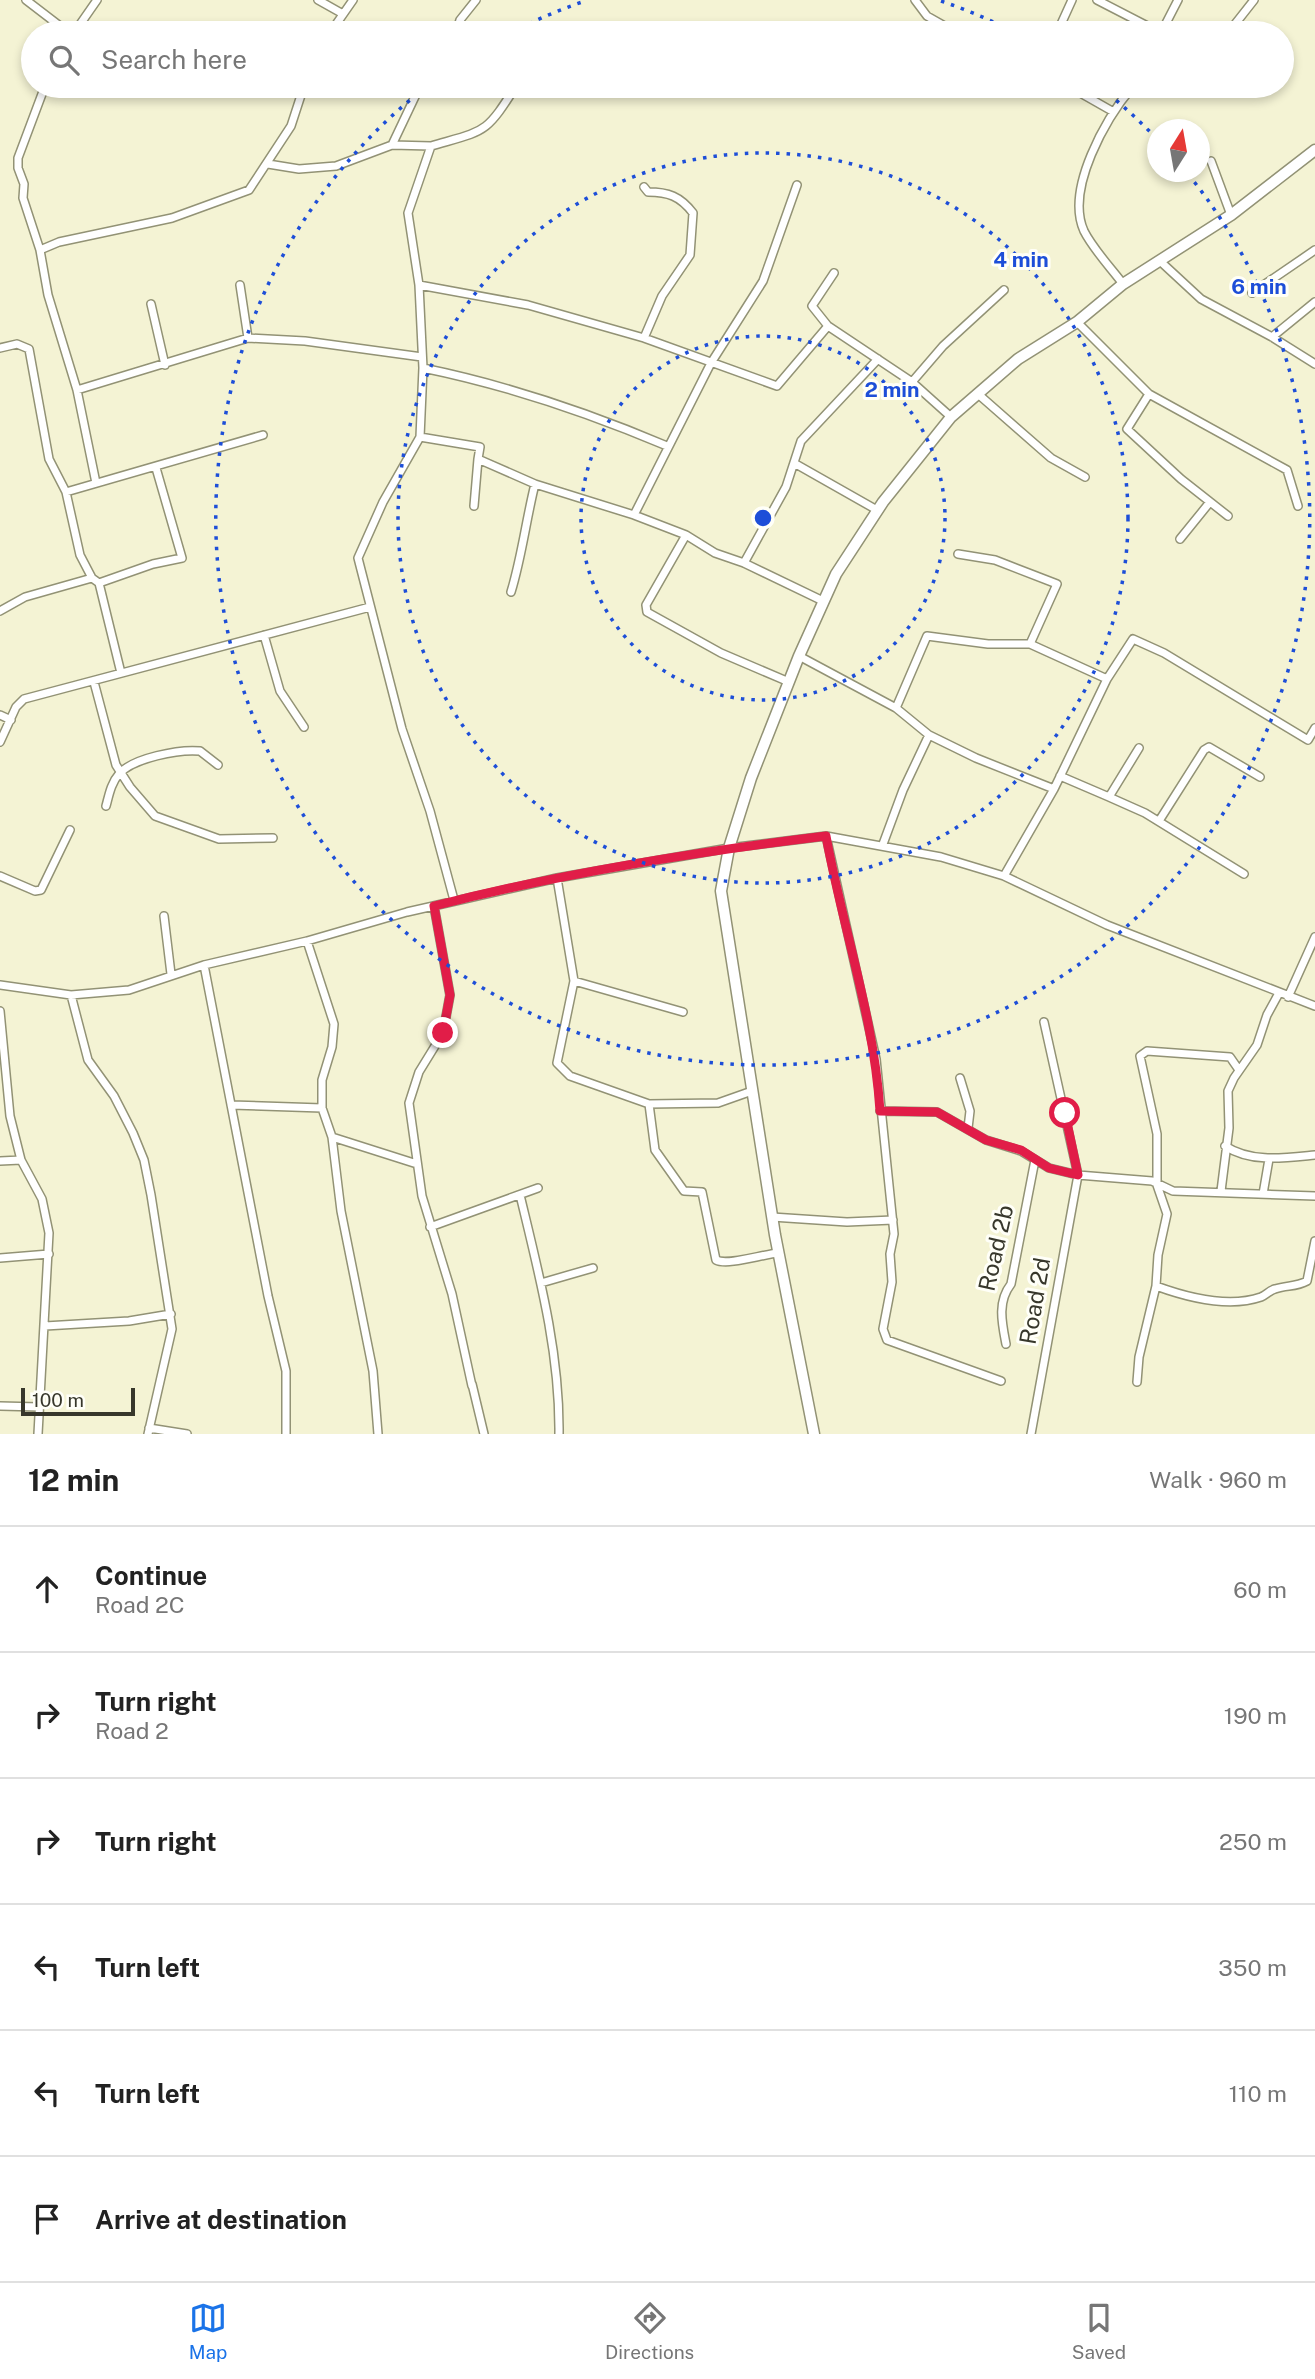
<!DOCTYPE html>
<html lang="en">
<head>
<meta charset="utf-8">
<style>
	:root { --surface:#fff; --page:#f6f6f6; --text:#222; --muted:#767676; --line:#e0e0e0; --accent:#1a73e8 }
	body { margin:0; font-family:"Public Sans",sans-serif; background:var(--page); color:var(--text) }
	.compass { position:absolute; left:1147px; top:119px; width:63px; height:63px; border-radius:50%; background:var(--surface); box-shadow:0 4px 10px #0003; rotate:11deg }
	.scale { position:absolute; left:21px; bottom:18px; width:114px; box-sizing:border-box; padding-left:7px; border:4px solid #37372b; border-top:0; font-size:19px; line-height:24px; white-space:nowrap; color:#37372b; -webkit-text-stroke:5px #fffff8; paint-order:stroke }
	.stop { position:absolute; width:21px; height:21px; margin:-16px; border:5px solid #e11d48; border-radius:50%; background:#fff }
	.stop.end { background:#e11d48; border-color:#fff; box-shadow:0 2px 7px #0008 }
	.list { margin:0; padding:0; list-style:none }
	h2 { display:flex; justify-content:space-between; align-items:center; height:91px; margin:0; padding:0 28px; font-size:30px }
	h2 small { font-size:23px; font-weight:400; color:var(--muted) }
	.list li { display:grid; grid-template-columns:46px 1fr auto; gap:21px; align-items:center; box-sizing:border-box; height:126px; padding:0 28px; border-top:2px solid var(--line) }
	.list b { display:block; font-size:26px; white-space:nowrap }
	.list p { margin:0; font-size:23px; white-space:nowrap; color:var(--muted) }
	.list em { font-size:23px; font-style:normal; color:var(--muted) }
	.icon { flex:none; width:38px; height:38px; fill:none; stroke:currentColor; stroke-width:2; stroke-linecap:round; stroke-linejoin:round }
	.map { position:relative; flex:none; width:1315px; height:1434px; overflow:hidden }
	.search { position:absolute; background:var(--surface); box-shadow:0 4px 10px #0003; left:21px; right:21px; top:21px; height:77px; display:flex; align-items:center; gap:18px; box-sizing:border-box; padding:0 24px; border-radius:38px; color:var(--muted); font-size:26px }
	.sheet { height:847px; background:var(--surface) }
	nav { display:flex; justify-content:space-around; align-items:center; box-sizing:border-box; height:98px; border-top:2px solid var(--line); background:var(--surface); font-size:19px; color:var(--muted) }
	nav a { display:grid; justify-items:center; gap:4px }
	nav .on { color:var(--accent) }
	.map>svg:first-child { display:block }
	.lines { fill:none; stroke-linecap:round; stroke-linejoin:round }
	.street-casing { stroke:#929275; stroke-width:10 }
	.secondary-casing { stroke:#929275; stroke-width:13 }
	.street { stroke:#fff; stroke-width:7 }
	.secondary { stroke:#fff; stroke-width:10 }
	.route { stroke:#e11d48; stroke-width:9 }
	.ring { fill:none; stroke:#1d4ed8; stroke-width:3.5; stroke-dasharray:3.5 7 }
	.labels { text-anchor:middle; stroke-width:6; stroke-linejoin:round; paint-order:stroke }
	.street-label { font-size:23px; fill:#37372b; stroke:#fffff8 }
	.centre { fill:#1d4ed8; stroke:#fffff8; stroke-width:3.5 }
	.ring-label { font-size:21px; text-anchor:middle; font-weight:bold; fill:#1d4ed8; stroke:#fffff8; stroke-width:6; stroke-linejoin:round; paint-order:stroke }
</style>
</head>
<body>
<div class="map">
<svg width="1315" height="1434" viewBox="0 0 1315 1434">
	<rect width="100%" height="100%" fill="#f4f3d4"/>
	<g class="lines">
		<defs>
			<path id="street" d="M26 0 69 33
				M318 0 343 14
				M915 0 927 16 957 33
				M1097 0 1161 33
				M74 33 97 0
				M330 33 353 0
				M456 33 460 20 476 0
				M1057 33 1072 0
				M1161 33 1178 0
				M1228 33 1254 0
				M1068 86 1112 111
				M392 145 420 86
				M431 146C486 130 485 135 516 86
				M1211 161 1231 215
				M268 164 299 169 336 166 392 145 431 146 408 213 419 285 423 368 420 437 383 502 358 558 402 729 430 811 454 900
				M797 185 763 281 711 363 634 515 686 535 715 553 744 563 823 601
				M644 187 648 192C668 192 680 196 693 213L690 255 662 296 644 338 777 386 828 326 812 306 834 273
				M40 250 23 198 24 184 18 168V158L45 86
				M1161 262 1201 299 1272 337 1315 364
				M1123 284C1111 268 1093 249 1084 231 1065 189 1106 118 1133 86
				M240 285 248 338
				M419 285 528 305 644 338
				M1252 293 1315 250
				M151 304 165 365
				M1077 322 1149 394 1127 429 1181 479 1228 516
				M828 326 912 382
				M1272 337 1315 302
				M0 348 17 344 29 349 49 459 66 492 80 555 92 578 99 583 121 673
				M423 368C506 385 589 413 667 446
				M77 390 248 338 305 341 422 357
				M978 394 1051 458 1085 477
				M1149 394 1287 470 1298 506
				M951 417 912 382 943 346 1004 290
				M420 437 480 447 478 459
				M794 463 877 510
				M96 483 77 390 48 295 40 250 59 242 172 218 249 190 291 126 304 86
				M66 492 263 435
				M474 506 478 459 535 484
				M686 535 646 605 647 612 721 653 789 682
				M1180 539 1210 502
				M958 554 995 560 1057 584 1030 644
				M744 563 786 487 801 441 878 359
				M99 583 153 564 182 558 156 468
				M511 592C522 556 526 520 535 484L634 515
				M0 611 25 597 92 578
				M264 635 280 691 304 727
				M799 656 896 708 929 735 976 758 1054 789
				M94 682 116 765 130 787 155 816 219 839 273 838
				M896 708 927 636 988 644H1030L1107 679
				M0 715 11 720
				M0 742 16 707 24 699 370 607
				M1060 776 1109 797 1139 748
				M1109 797 1145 813 1244 874
				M106 806C109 795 111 783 119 774 133 758 179 749 200 751L218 765
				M1159 821 1204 750 1209 747 1260 777
				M826 836 876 1059 894 1234 890 1254 892 1282 883 1329 887 1340 1001 1381
				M883 844 903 790 929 735
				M0 876 35 891 41 890 70 830
				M1004 876 1054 789 1107 679 1133 639 1164 653 1308 740 1315 728
				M557 878 574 981 557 1063 570 1076 649 1104 655 1150 684 1191 702 1192 716 1260C728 1266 763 1254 779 1253
				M434 906 450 995 443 1033 419 1072 409 1103 422 1196 452 1294 472 1386
				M164 916 171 974
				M307 941 334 1024 332 1047 322 1080V1108L332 1137 341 1211 373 1371 378 1434
				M204 965 268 1296 286 1371V1434
				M574 981 683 1012
				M0 985 71 995 129 990 204 965 307 941 407 912 557 878 729 848 826 836 941 857 1004 876 1107 925 1315 1006
				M71 995 88 1060 114 1096 133 1133 144 1160 151 1195 172 1329 148 1434
				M1288 997 1315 937
				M0 1011 10 1116 21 1160 42 1199 49 1233 38 1434
				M960 1078 970 1111 968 1128
				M649 1104 718 1103 752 1091
				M231 1105 322 1108
				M880 1111 937 1112 986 1140 1021 1151 1049 1168 1078 1175 1152 1181 1173 1191 1315 1196
				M332 1137 417 1164
				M1225 1146C1251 1163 1284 1158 1315 1155
				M0 1161 21 1160
				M1221 1191 1229 1128 1228 1091 1234 1078 1257 1045 1267 1015 1279 993
				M1263 1194 1269 1159
				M520 1195C539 1274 560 1353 559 1434
				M772 1217 847 1222 893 1220
				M430 1227 538 1188
				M0 1258 49 1254
				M541 1283 593 1268
				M1156 1286 1158 1255 1167 1214 1157 1185V1134L1140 1056 1147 1051 1230 1057 1239 1070
				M45 1326 129 1321 171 1314
				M1006 1344C1002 1323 997 1302 1011 1284L1035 1160
				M1137 1382 1139 1357 1156 1286C1186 1297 1229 1308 1261 1297 1266 1295 1270 1290 1275 1289 1287 1285 1296 1287 1307 1281L1315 1241
				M472 1384 484 1434
				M0 1406 39 1407
				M149 1428 187 1434
				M1031 1434 1078 1175 1044 1022"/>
			<path id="secondary" d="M814 1434 775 1235 721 891 729 848 751 778 799 656 836 574 883 502 951 417 1018 359 1077 322 1123 284 1231 215 1315 150"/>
		</defs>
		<!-- street casing -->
		<use href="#street" class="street-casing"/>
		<!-- secondary casing -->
		<use href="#secondary" class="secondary-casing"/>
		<!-- street -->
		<use href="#street" class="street"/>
		<!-- secondary -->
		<use href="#secondary" class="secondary"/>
	</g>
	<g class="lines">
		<!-- route -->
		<path class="route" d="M443 1033 450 995 434 906C562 873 694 852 826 836 843 929 874 1017 880 1111L937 1112 986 1140 1021 1150 1049 1168 1078 1175 1065 1113"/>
	</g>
	<!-- distance rings -->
	<g class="ring">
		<circle cx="763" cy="518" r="182"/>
		<circle cx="763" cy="518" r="365"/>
		<path d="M510 33A547 547 0 0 1 585 1M941 1A547 547 0 0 1 1016 33M1100 87A547 547 0 0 1 1156 138M1188 174A547 547 0 1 1 426 87"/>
	</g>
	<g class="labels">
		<!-- street labels -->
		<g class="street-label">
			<text transform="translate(996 1248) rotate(-77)" y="8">Road 2b</text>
			<text transform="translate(1035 1301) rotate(-80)" y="8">Road 2d</text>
		</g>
	</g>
	<circle cx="763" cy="518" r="10" class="centre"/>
	<g class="ring-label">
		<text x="1021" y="267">4 min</text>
		<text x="1259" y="294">6 min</text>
		<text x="892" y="397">2 min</text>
	</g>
</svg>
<svg class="compass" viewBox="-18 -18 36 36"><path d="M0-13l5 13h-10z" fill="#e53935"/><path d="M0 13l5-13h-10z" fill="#767676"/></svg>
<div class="scale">100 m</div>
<div class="stop" style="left:1065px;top:1113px"></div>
<div class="stop end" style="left:443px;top:1033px"></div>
<div class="search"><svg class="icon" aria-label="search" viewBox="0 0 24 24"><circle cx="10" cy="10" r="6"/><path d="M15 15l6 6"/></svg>Search here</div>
</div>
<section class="sheet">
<h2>12 min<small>Walk · 960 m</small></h2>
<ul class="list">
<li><svg class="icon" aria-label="ahead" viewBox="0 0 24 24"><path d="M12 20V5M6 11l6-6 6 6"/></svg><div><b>Continue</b><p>Road 2C</p></div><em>60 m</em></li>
<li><svg class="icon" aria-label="right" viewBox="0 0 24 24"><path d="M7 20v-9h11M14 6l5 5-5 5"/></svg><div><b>Turn right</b><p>Road 2</p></div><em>190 m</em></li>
<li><svg class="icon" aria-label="right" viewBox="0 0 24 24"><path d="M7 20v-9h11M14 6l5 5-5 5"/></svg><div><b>Turn right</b></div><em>250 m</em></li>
<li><svg class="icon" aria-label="left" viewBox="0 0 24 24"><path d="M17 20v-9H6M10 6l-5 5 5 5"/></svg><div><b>Turn left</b></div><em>350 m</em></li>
<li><svg class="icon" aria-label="left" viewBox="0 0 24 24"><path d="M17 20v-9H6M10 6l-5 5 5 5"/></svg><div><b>Turn left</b></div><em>110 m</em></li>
<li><svg class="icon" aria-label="arrive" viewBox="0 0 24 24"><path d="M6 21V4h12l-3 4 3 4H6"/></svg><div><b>Arrive at destination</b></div></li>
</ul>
</section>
<nav>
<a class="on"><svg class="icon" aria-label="map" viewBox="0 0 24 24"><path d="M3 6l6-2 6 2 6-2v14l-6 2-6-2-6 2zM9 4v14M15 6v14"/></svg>Map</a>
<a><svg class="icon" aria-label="directions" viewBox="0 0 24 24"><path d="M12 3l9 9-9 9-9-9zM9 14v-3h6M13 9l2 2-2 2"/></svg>Directions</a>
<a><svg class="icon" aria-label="saved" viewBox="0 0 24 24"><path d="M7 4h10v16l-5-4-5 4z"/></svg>Saved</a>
</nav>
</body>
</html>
